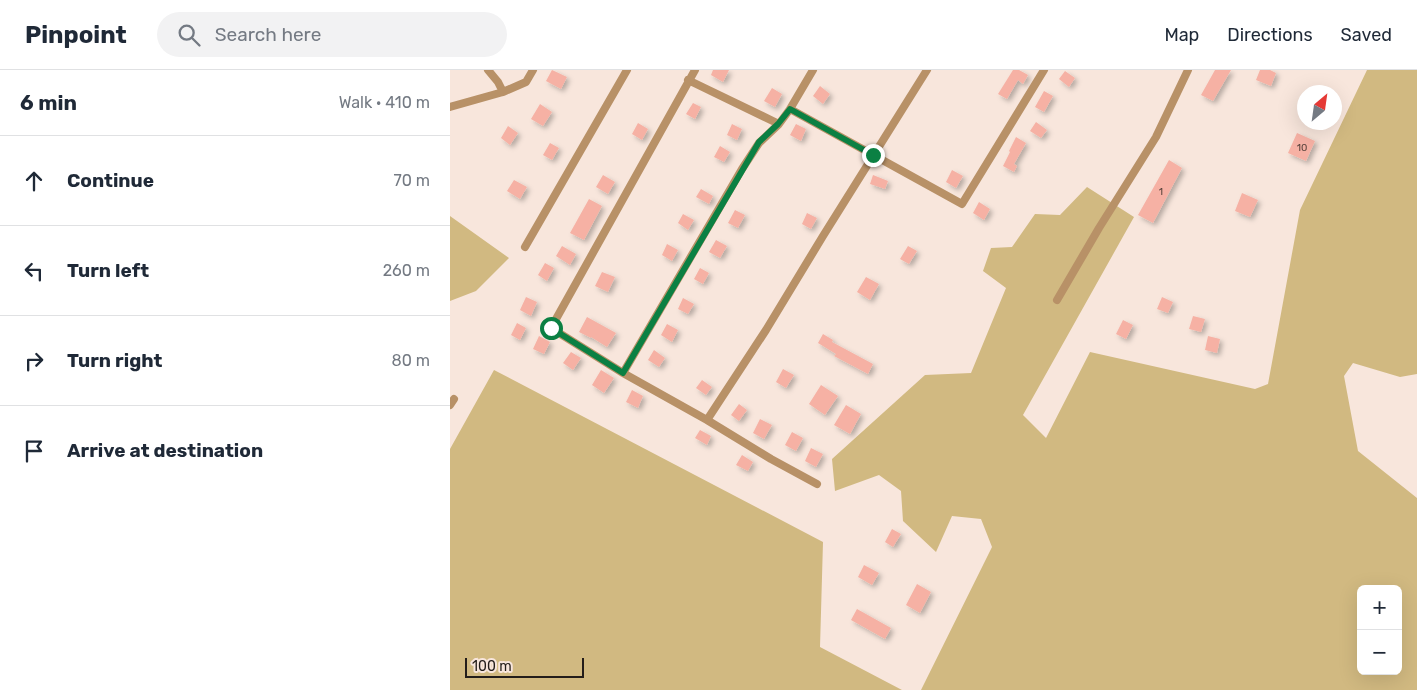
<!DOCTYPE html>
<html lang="en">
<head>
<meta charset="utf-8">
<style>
	:root { --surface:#fff; --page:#f2f2f3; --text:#1f2937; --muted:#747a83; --line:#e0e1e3 }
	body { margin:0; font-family:Rubik,sans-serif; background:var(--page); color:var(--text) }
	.controls { position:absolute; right:15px; bottom:15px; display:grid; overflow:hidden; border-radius:8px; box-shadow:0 5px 20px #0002 }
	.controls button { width:45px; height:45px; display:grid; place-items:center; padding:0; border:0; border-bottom:1px solid var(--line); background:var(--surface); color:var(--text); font:25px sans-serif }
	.compass { position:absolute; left:847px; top:15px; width:45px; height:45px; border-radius:50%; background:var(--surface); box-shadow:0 5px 20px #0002; rotate:29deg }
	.scale { position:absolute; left:15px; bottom:12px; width:119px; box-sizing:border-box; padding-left:5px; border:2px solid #231d1a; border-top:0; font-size:14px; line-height:18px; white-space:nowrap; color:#231d1a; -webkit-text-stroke:4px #f8e6dc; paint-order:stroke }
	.stop { position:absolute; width:15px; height:15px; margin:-11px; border:4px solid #0b8043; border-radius:50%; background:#fff }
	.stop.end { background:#0b8043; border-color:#fff; box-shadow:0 1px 5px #0008 }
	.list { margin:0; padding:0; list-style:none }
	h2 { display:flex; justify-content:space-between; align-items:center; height:65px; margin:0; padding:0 20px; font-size:21px }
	h2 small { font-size:16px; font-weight:400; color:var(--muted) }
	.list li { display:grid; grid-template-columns:32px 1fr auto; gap:15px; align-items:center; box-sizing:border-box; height:90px; padding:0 20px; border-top:1px solid var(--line) }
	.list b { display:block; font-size:19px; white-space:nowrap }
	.list em { font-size:16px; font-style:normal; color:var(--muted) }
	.icon { flex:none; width:28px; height:28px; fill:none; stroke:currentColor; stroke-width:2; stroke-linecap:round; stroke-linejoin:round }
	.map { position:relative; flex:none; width:967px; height:620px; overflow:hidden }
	header { display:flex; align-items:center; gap:30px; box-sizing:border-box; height:70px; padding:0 25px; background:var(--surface); border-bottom:1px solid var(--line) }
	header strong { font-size:24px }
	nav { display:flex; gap:28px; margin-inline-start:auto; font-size:18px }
	.search { width:350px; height:45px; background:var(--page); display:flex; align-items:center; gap:12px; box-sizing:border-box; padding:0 18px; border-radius:28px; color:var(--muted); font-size:19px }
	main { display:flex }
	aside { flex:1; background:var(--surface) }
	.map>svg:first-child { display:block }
	.green { fill:#d1b981; fill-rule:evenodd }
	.building { fill:#f6b1a4; filter:url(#shadow) }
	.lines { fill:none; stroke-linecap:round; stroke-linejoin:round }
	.minor { stroke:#b89167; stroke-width:8 }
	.route { stroke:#0b8043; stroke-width:6 }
	.labels { text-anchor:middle; stroke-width:5; stroke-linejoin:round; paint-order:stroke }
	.number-label { font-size:10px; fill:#58423c }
</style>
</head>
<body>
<header>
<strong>Pinpoint</strong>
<div class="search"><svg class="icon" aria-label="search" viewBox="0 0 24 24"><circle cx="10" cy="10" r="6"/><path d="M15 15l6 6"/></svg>Search here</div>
<nav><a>Map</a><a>Directions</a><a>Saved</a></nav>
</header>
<main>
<aside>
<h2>6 min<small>Walk · 410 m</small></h2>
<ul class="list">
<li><svg class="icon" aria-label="ahead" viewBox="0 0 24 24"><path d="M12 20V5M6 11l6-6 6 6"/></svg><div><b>Continue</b></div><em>70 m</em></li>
<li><svg class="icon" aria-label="left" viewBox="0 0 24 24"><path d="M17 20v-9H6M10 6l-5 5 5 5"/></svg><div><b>Turn left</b></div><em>260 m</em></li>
<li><svg class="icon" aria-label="right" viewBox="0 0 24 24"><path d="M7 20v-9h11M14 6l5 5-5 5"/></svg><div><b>Turn right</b></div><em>80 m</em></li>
<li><svg class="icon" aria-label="arrive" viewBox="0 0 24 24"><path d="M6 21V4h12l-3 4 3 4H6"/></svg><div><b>Arrive at destination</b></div></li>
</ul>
</aside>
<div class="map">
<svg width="967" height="620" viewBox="0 0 967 620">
	<defs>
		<filter id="shadow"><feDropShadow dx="3" dy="3" stdDeviation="2.5" flood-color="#0004"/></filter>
	</defs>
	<rect width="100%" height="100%" fill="#f8e6dc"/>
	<!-- green -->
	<path class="green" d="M917 0H967V304L950 307 903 293 894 306 908 381 967 428V620H471L542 477 531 449 502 446 486 482 453 451 451 421 429 405 385 421 382 389 475 305 521 303 556 218 533 201 541 178 562 177 585 144 610 145 637 117 684 147 573 345 596 368 640 282 805 319 818 314 850 140ZM911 519H948V601H911Z
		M0 146 59 188 26 221 0 231Z
		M44 300 373 472 370 577 452 620H0V379Z"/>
	<!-- building -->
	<path class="building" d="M102 0 117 7 111 19 96 11Z
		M263 0H279L273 12 261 5Z
		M563 0H569L578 5 573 14 568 10 557 29 548 24Z
		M765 0H781L763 31 751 25Z
		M810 0H820L826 3 821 16 806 10Z
		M615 1 625 8 619 17 609 9Z
		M370 16 380 24 373 34 363 26Z
		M322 18 332 24 325 37 314 31Z
		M594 21 603 26 594 42 585 37Z
		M243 33 251 37 245 49 236 44Z
		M90 34 102 42 93 56 81 49Z
		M586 52 597 60 591 68 580 61Z
		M188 53 198 59 192 70 182 64Z
		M282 54 292 59 287 70 277 65Z
		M346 54 356 59 351 71 340 65Z
		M58 56 68 63 60 75 51 68Z
		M847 63 865 71 856 91 838 83Z
		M566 67 576 73 564 94 567 96 564 102 553 96 560 82 559 81Z
		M100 73 109 78 102 90 93 85Z
		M270 76 280 82 274 92 264 87Z
		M719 90 732 98 703 153 688 145Z
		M502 100 513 106 506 118 496 112Z
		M153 105 165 112 158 124 146 117Z
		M423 105 438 111 435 119 420 114Z
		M64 110 77 117 70 129 57 121Z
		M251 119 263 126 259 134 246 127Z
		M792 123 808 130 800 147 785 141Z
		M139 129 152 136 134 170 120 163Z
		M529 132 540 139 534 150 523 143Z
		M285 140 295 145 288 158 278 153Z
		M357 143 367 148 361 159 352 154Z
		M233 144 244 150 238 160 228 153Z
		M266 170 277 176 270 188 259 182Z
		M217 174 228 180 222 191 212 185Z
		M112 176 126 184 120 195 106 186Z
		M458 176 467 181 459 194 450 189Z
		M95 193 104 198 97 211 88 205Z
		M250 198 259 203 253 214 244 209Z
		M152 202 165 207 158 222 145 216Z
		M416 207 429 214 420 230 407 222Z
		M76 227 87 232 81 246 70 240Z
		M712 227 723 232 718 243 707 239Z
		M233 228 244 234 238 244 228 239Z
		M743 246 755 249 751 262 739 259Z
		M137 247 166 263 157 277 141 267V268L129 262Z
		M673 250 683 255 676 269 666 264Z
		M67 253 76 258 70 270 61 265Z
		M217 254 228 260 222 272 211 265Z
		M373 264 383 270 382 272 423 294 418 304 384 286 386 284 368 273Z
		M89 266 100 272 94 284 83 279Z
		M758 266 770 269 767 283 755 280Z
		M204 280 215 288 209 297 198 290Z
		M121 282 131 288 123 300 113 293Z
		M333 299 344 305 336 318 326 312Z
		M151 300 164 308 154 323 142 315Z
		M252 310 262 317 256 325 246 318Z
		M371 315 388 326 375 345 359 334Z
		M182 320 193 326 188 338 176 332Z
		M289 334 297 340 289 351 281 345Z
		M396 335 411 344 400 364 384 355Z
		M310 349 322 355 314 369 303 363Z
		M250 360 261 366 257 375 245 368Z
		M342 362 353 368 346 381 335 375Z
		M361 378 373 384 366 397 355 391Z
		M292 385 303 392 298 401 286 395Z
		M442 459 451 464 443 477 435 472Z
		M414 495 429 503 422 515 408 507Z
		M467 514 481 522 470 543 456 535Z
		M407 539 441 558 435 569 401 550Z"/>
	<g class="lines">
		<!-- minor -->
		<path class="minor" d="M38 0 48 12 53 22
			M245 0 101 258 173 303 257 350 321 389 367 414
			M238 10 329 54
			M0 37 53 22 76 12 83 0
			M340 39 512 134 594 0
			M75 177 177 0
			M607 230 649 158 706 67 738 0
			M173 303 292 99 309 73 329 54 340 39 363 0
			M0 335 4 329
			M257 350 316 260 373 166 477 0"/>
	</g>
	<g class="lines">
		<!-- route -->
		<path class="route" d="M101 258 173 303 309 72 328 54 340 39 423 85"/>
	</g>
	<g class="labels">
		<!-- number labels -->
		<g class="number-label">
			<text x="852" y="81">10</text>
			<text x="711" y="125">1</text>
		</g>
	</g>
</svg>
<div class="controls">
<button>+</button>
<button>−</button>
</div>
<svg class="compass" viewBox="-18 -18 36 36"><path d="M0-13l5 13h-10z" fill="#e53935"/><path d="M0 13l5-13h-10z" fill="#747a83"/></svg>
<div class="scale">100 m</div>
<div class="stop" style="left:101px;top:258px"></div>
<div class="stop end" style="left:423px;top:85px"></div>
</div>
</main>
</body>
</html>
